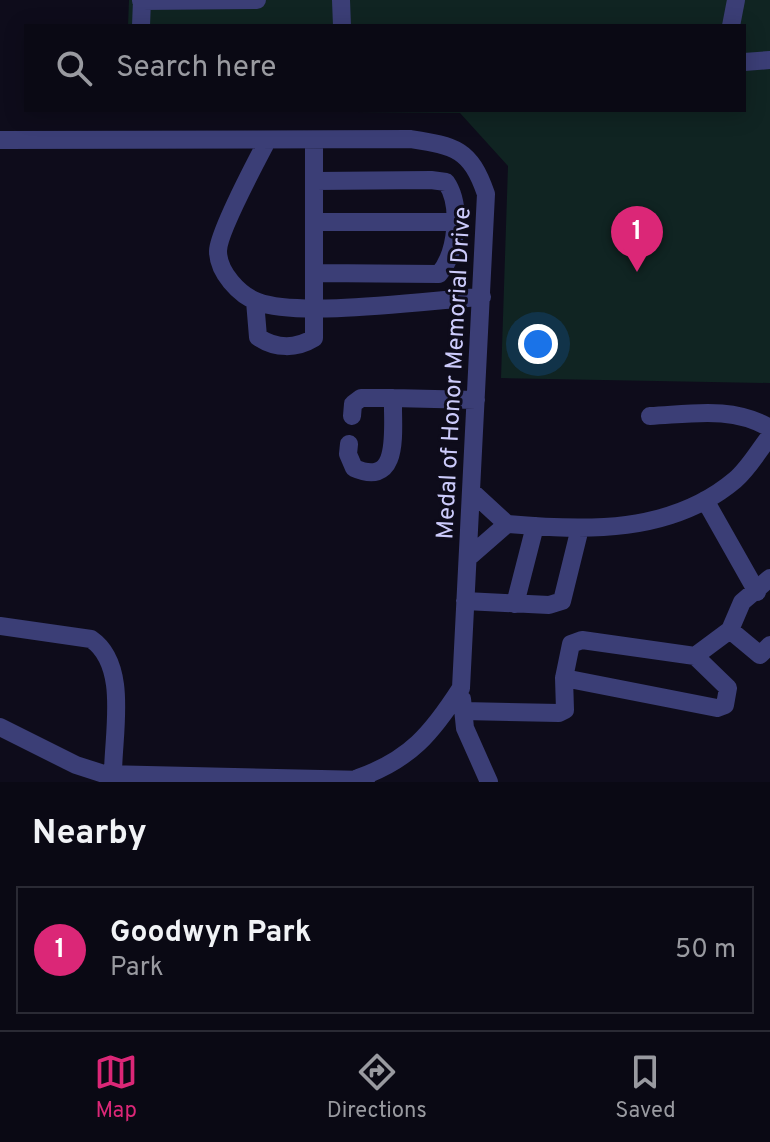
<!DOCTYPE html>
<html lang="en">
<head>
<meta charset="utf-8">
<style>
  :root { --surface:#0a0914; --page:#181722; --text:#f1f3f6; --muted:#999aa0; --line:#2a2a34; --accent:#db2777 }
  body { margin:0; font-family:Overpass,sans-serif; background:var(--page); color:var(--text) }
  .you { position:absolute; left:538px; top:344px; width:28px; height:28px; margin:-20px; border:6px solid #fff; border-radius:50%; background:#1a73e8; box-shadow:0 0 0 12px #1a73e833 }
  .badge { display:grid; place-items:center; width:52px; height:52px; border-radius:50%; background:var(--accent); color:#fff; font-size:26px; font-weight:700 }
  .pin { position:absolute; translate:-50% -66px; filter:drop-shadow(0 2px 4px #0008) }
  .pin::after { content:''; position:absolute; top:42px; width:28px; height:24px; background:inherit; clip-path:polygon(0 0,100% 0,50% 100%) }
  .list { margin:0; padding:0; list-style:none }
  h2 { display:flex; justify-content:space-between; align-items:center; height:104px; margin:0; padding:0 32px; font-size:34px }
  h2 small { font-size:26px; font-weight:400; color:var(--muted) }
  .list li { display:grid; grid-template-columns:52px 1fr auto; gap:24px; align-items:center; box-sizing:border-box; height:128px; margin:0 16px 16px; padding:0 16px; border:2px solid var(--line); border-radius:0px }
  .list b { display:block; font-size:30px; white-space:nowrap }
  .list p { margin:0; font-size:26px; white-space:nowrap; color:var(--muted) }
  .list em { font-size:26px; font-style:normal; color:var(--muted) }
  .icon { flex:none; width:44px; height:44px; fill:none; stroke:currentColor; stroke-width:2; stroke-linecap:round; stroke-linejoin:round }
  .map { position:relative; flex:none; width:770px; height:782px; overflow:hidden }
  .search { position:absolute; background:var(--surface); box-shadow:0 4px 20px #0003; left:24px; right:24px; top:24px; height:88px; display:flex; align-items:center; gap:20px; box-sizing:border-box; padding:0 28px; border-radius:0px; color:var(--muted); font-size:30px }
  .sheet { height:248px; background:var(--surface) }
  nav { display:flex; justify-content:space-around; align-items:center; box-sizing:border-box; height:112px; border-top:2px solid var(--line); background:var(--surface); font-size:22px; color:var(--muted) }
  nav a { display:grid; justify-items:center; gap:4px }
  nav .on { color:var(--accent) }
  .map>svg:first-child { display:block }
</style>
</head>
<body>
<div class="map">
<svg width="770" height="782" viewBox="0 0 770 782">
  <rect width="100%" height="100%" fill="#0e0c1b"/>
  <path fill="#102422" d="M 129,0 L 770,0 L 770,383 L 501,378 L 508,166 L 460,113 L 158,110 L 744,110 L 744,26 L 128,26 Z"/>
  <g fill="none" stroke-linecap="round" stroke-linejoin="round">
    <path stroke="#3b3e76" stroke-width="18" d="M 341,0 L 342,26
      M 141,1 L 257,0
      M 141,26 L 142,0
      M 731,26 L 736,0
      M 744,62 L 770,60
      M 0,140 L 410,139 C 455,146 470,148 486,194 L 461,688 C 432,733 410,760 358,778
      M 267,141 C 257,160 218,233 218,251 C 218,272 239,295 258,302 C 300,318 431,300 482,297
      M 315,181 L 431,180 L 446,182 C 462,205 457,253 439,274 L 316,273
      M 315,222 L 454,222
      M 255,301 L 258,337 C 276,349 296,349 314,338 L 314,140
      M 393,398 L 476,400
      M 650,416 C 692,414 732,406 770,428
      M 349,444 L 348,454 L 354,468 C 402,489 392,428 393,398 L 361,398 L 353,404 L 352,416
      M 705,500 L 757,592
      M 507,524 C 586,531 671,534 735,480 C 749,468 759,450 770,436
      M 468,558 L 507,524 L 471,491
      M 770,578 L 742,602 L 730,630 L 760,655 L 770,645
      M 465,601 L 549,605 L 562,601 L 580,528
      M 515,604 L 535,526
      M 0,626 L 91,639 C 129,665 113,733 113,774
      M 695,656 L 728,688 L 725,705 L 717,708 L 564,678 L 571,644 L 582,640 L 695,656 L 730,630
      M 462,699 L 465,728 L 489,782
      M 463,711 L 559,713 L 565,710 L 564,678
      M 0,727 L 76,765 L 104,774 L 366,780"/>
  </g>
  <g text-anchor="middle" stroke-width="6" stroke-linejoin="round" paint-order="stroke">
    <g font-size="24" fill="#cccbfb" stroke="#0e0c1b">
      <text transform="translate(453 373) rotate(-87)" y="8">Medal of Honor Memorial Drive</text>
    </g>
  </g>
</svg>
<div class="you"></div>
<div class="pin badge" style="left:637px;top:272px">1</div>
<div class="search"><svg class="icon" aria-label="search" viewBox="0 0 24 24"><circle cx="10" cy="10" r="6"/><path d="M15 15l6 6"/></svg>Search here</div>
</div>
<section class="sheet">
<h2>Nearby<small></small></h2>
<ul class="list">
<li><span class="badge">1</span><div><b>Goodwyn Park</b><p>Park</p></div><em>50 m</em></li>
</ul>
</section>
<nav>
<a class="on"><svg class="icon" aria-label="map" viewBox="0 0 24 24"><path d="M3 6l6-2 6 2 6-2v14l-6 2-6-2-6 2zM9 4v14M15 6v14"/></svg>Map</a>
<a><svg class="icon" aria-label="directions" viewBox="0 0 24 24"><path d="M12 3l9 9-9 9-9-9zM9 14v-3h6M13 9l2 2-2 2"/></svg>Directions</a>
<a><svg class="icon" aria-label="saved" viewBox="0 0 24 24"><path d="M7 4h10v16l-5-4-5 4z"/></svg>Saved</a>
</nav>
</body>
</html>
